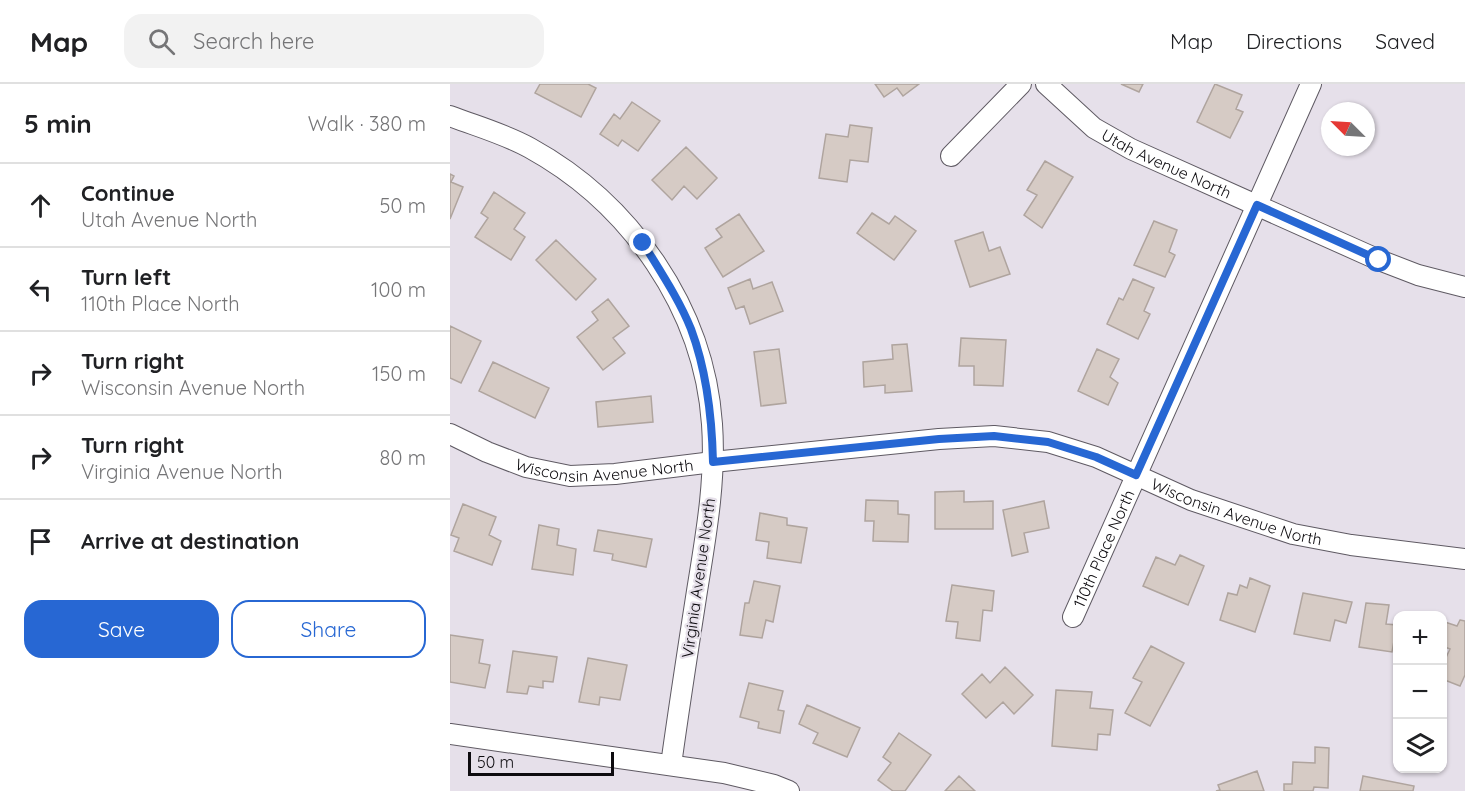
<!DOCTYPE html>
<html lang="en">
<head>
<meta charset="utf-8">
<style>
  :root { --surface:#fff; --page:#f2f2f2; --text:#202124; --muted:#757577; --line:#e0e0e0; --accent:#2767d3 }
  body { margin:0; font-family:Quicksand,sans-serif; background:var(--page); color:var(--text) }
  .controls { position:absolute; right:18px; bottom:18px; display:grid; overflow:hidden; border-radius:12px; box-shadow:0 2px 4px #0004 }
  .controls button { width:54px; height:54px; display:grid; place-items:center; padding:0; border:0; border-bottom:2px solid var(--line); background:var(--surface); color:var(--text); font:30px sans-serif }
  .compass { position:absolute; left:871px; top:18px; width:54px; height:54px; border-radius:50%; background:var(--surface); box-shadow:0 2px 4px #0004; rotate:294deg }
  .scale { position:absolute; left:18px; bottom:15px; width:146px; box-sizing:border-box; padding-left:6px; border:3px solid #0d0b0f; border-top:0; font-size:16px; line-height:21px; white-space:nowrap; color:#0d0b0f; -webkit-text-stroke:4px #e6e0ea; paint-order:stroke }
  .stop { position:absolute; width:18px; height:18px; margin:-14px; border:4px solid #2767d3; border-radius:50%; background:#fff }
  .stop.end { background:#2767d3; border-color:#fff; box-shadow:0 2px 6px #0008 }
  .list { margin:0; padding:0; list-style:none }
  h2 { display:flex; justify-content:space-between; align-items:center; height:78px; margin:0; padding:0 24px; font-size:26px }
  h2 small { font-size:20px; font-weight:400; color:var(--muted) }
  .list li { display:grid; grid-template-columns:39px 1fr auto; gap:18px; align-items:center; box-sizing:border-box; height:84px; padding:0 24px; border-top:2px solid var(--line) }
  .list b { display:block; font-size:22px; white-space:nowrap }
  .list p { margin:0; font-size:20px; white-space:nowrap; color:var(--muted) }
  .list em { font-size:20px; font-style:normal; color:var(--muted) }
  .actions { display:flex; gap:12px; padding:18px 24px }
  .actions a { flex:1; padding:14px 0; border:2px solid var(--accent); border-radius:18px; text-align:center; font-size:21px; color:var(--accent) }
  .actions .main { background:var(--accent); color:#fff }
  .icon { flex:none; width:33px; height:33px; fill:none; stroke:currentColor; stroke-width:2; stroke-linecap:round; stroke-linejoin:round }
  .map { position:relative; flex:none; width:1015px; height:707px; overflow:hidden }
  header { display:flex; align-items:center; gap:36px; box-sizing:border-box; height:84px; padding:0 30px; background:var(--surface); border-bottom:2px solid var(--line) }
  header strong { font-size:28px }
  nav { display:flex; gap:33px; margin-inline-start:auto; font-size:21px }
  .search { width:420px; height:54px; background:var(--page); display:flex; align-items:center; gap:15px; box-sizing:border-box; padding:0 21px; border-radius:18px; color:var(--muted); font-size:22px }
  main { display:flex }
  aside { flex:1; background:var(--surface) }
  .map>svg:first-child { display:block }
</style>
</head>
<body>
<header>
<strong>Map</strong>
<div class="search"><svg class="icon" aria-label="search" viewBox="0 0 24 24"><circle cx="10" cy="10" r="6"/><path d="M15 15l6 6"/></svg>Search here</div>
<nav><a>Map</a><a>Directions</a><a>Saved</a></nav>
</header>
<main>
<aside>
<h2>5 min<small>Walk · 380 m</small></h2>
<ul class="list">
<li><svg class="icon" aria-label="ahead" viewBox="0 0 24 24"><path d="M12 20V5M6 11l6-6 6 6"/></svg><div><b>Continue</b><p>Utah Avenue North</p></div><em>50 m</em></li>
<li><svg class="icon" aria-label="left" viewBox="0 0 24 24"><path d="M17 20v-9H6M10 6l-5 5 5 5"/></svg><div><b>Turn left</b><p>110th Place North</p></div><em>100 m</em></li>
<li><svg class="icon" aria-label="right" viewBox="0 0 24 24"><path d="M7 20v-9h11M14 6l5 5-5 5"/></svg><div><b>Turn right</b><p>Wisconsin Avenue North</p></div><em>150 m</em></li>
<li><svg class="icon" aria-label="right" viewBox="0 0 24 24"><path d="M7 20v-9h11M14 6l5 5-5 5"/></svg><div><b>Turn right</b><p>Virginia Avenue North</p></div><em>80 m</em></li>
<li><svg class="icon" aria-label="arrive" viewBox="0 0 24 24"><path d="M6 21V4h12l-3 4 3 4H6"/></svg><div><b>Arrive at destination</b></div></li>
</ul>
<div class="actions"><a class="main">Save</a><a>Share</a></div>
</aside>
<div class="map">
<svg width="1015" height="707" viewBox="0 0 1015 707">
  <rect width="100%" height="100%" fill="#e6e0ea"/>
  <path fill="#d6cbc5" stroke="#afa49e" stroke-width="1.5" d="M 90,0 L 138,0 L 146,4 L 131,33 L 85,9 Z
    M 425,0 L 469,0 L 453,12 L 447,4 L 434,13 Z
    M 671,0 L 693,0 L 689,8 Z
    M 765,0 L 792,11 L 786,25 L 793,28 L 780,54 L 747,38 Z
    M 182,18 L 210,37 L 188,67 L 172,56 L 168,62 L 150,50 L 164,30 L 170,35 Z
    M 400,41 L 422,44 L 418,78 L 400,76 L 397,98 L 369,94 L 376,50 L 398,53 Z
    M 236,63 L 267,94 L 247,115 L 234,102 L 222,116 L 202,96 Z
    M 595,77 L 623,93 L 592,144 L 574,131 L 587,111 L 577,106 Z
    M 0,90 L 4,92 L 1,98 L 13,103 L 0,135 Z
    M 44,108 L 75,129 L 64,145 L 75,153 L 61,176 L 25,153 L 38,134 L 31,129 Z
    M 422,129 L 439,140 L 445,132 L 466,147 L 444,176 L 407,149 Z
    M 289,130 L 314,167 L 273,193 L 255,164 L 272,153 L 266,145 Z
    M 704,137 L 727,146 L 719,168 L 725,171 L 715,193 L 684,181 Z
    M 533,148 L 539,167 L 550,163 L 560,190 L 520,203 L 505,157 Z
    M 106,156 L 146,195 L 126,216 L 86,176 Z
    M 300,195 L 303,205 L 322,198 L 333,227 L 300,240 L 294,222 L 286,225 L 278,204 Z
    M 683,195 L 704,204 L 694,227 L 700,230 L 688,255 L 657,240 L 669,214 L 673,216 Z
    M 158,215 L 179,242 L 163,254 L 175,269 L 153,286 L 127,253 L 148,236 L 142,228 Z
    M 0,242 L 31,257 L 11,299 L 0,294 Z
    M 511,254 L 556,256 L 553,302 L 524,301 L 524,282 L 509,282 Z
    M 457,260 L 462,307 L 435,309 L 435,301 L 414,303 L 413,278 L 443,275 L 442,261 Z
    M 329,265 L 336,319 L 311,322 L 304,268 Z
    M 647,265 L 669,275 L 660,293 L 668,299 L 658,321 L 628,307 Z
    M 43,278 L 99,304 L 85,334 L 29,307 Z
    M 201,312 L 203,338 L 148,343 L 146,318 Z
    M 514,407 L 514,418 L 543,417 L 543,445 L 485,445 L 485,408 Z
    M 416,416 L 448,417 L 448,430 L 459,431 L 458,458 L 423,457 L 424,437 L 415,437 Z
    M 594,417 L 599,444 L 574,449 L 578,468 L 562,472 L 553,426 Z
    M 13,420 L 46,433 L 39,451 L 51,457 L 42,481 L 4,467 L 9,454 L 1,451 Z
    M 310,429 L 337,434 L 337,441 L 357,444 L 351,479 L 317,474 L 319,458 L 306,456 Z
    M 89,441 L 109,445 L 107,461 L 126,465 L 123,491 L 82,485 Z
    M 148,446 L 202,455 L 196,483 L 162,476 L 163,470 L 144,467 Z
    M 730,471 L 754,482 L 738,521 L 693,502 L 706,473 L 725,481 Z
    M 800,494 L 820,502 L 805,548 L 770,536 L 778,509 L 787,511 L 790,501 L 797,504 Z
    M 304,497 L 330,502 L 323,538 L 316,536 L 312,554 L 290,551 L 295,519 L 299,519 Z
    M 502,501 L 544,507 L 542,527 L 533,526 L 530,557 L 506,554 L 508,538 L 496,537 Z
    M 853,509 L 902,518 L 896,539 L 885,536 L 880,557 L 844,550 Z
    M 916,519 L 939,521 L 936,540 L 947,541 L 942,568 L 909,563 Z
    M 1010,536 L 1015,537 L 1015,591 L 1010,602 L 992,595 L 992,582 L 1000,565 L 992,562 L 992,537 L 1007,542 Z
    M 0,551 L 33,556 L 29,579 L 40,581 L 35,604 L 0,598 Z
    M 701,562 L 734,579 L 700,642 L 675,629 L 692,598 L 683,594 Z
    M 63,567 L 107,573 L 103,598 L 93,597 L 93,604 L 79,602 L 77,610 L 57,608 Z
    M 138,574 L 177,581 L 170,616 L 150,613 L 149,621 L 129,618 Z
    M 555,583 L 583,611 L 564,630 L 553,618 L 536,634 L 512,610 L 532,590 L 540,599 Z
    M 299,599 L 333,607 L 328,626 L 334,627 L 330,649 L 308,644 L 309,638 L 290,633 Z
    M 606,606 L 642,608 L 640,624 L 663,626 L 660,651 L 648,650 L 647,666 L 602,662 Z
    M 357,621 L 410,644 L 397,673 L 363,659 L 368,649 L 349,640 Z
    M 449,649 L 481,671 L 455,707 L 443,707 L 428,696 L 441,679 L 433,673 Z
    M 865,663 L 879,664 L 878,704 L 864,703 L 863,707 L 834,707 L 834,700 L 842,700 L 843,678 L 865,679 Z
    M 807,687 L 814,707 L 766,707 L 770,706 L 768,701 Z
    M 509,692 L 525,707 L 495,707 Z
    M 913,692 L 964,702 L 963,707 L 910,707 Z"/>
  <g fill="none" stroke-linecap="round" stroke-linejoin="round">
    <defs>
      <g id="minor">
        <path id="s1" d="M 596,0 L 644,44 L 681,65 L 929,176 L 968,191 L 1015,203"/>
        <path d="M 0,32 C 26,42 55,50 80,64 C 180,119 254,224 262,340 C 266,396 256,451 247,507 C 238,565 229,623 221,681"/>
        <path d="M 501,72 L 571,0"/>
        <path id="s2" d="M 0,350 L 37,368 L 76,383 L 120,392 L 165,390 L 263,378 L 489,355 L 544,352 L 598,358 L 646,373 L 741,416 L 843,450 L 901,461 L 1015,475"/>
        <path id="s3" d="M 623,533 L 861,0"/>
        <path d="M 0,650 L 274,689 L 324,701 L 339,707"/>
      </g>
    </defs>
    <use href="#minor" stroke="#5f5a63" stroke-width="22"/>
    <use href="#minor" stroke="#fff" stroke-width="20"/>
  </g>
  <g fill="none" stroke-linecap="round" stroke-linejoin="round">
    <path stroke="#2767d3" stroke-width="8" d="M 193,159 C 210,187 229,215 241,245 C 257,288 262,333 263,378 L 489,355 L 544,352 L 598,358 L 646,373 L 686,391 L 807,121 L 929,176"/>
  </g>
  <g text-anchor="middle" stroke-width="4.5" stroke-linejoin="round" paint-order="stroke">
    <g font-size="16" fill="#0d0b0f" stroke="#e6e0ea">
      <text dy="6" stroke="none"><textPath href="#s1" startOffset="146">Utah Avenue North</textPath></text>
      <text dy="6" stroke="none"><textPath href="#s2" startOffset="162">Wisconsin Avenue North</textPath></text>
      <text dy="6" stroke="none"><textPath href="#s2" startOffset="810">Wisconsin Avenue North</textPath></text>
      <text dy="6" stroke="none"><textPath href="#s3" startOffset="75">110th Place North</textPath></text>
      <text transform="translate(248 494) rotate(-82)" y="6">Virginia Avenue North</text>
    </g>
  </g>
</svg>
<div class="controls">
<button>+</button>
<button>−</button>
<button><svg class="icon" aria-label="layers" viewBox="0 0 24 24"><path d="M12 4l9 5-9 5-9-5zM3 14l9 5 9-5"/></svg></button>
</div>
<svg class="compass" viewBox="-18 -18 36 36"><path d="M0-13l5 13h-10z" fill="#e53935"/><path d="M0 13l5-13h-10z" fill="#757577"/></svg>
<div class="scale">50 m</div>
<div class="stop" style="left:929px;top:176px"></div>
<div class="stop end" style="left:193px;top:159px"></div>
</div>
</main>
</body>
</html>
